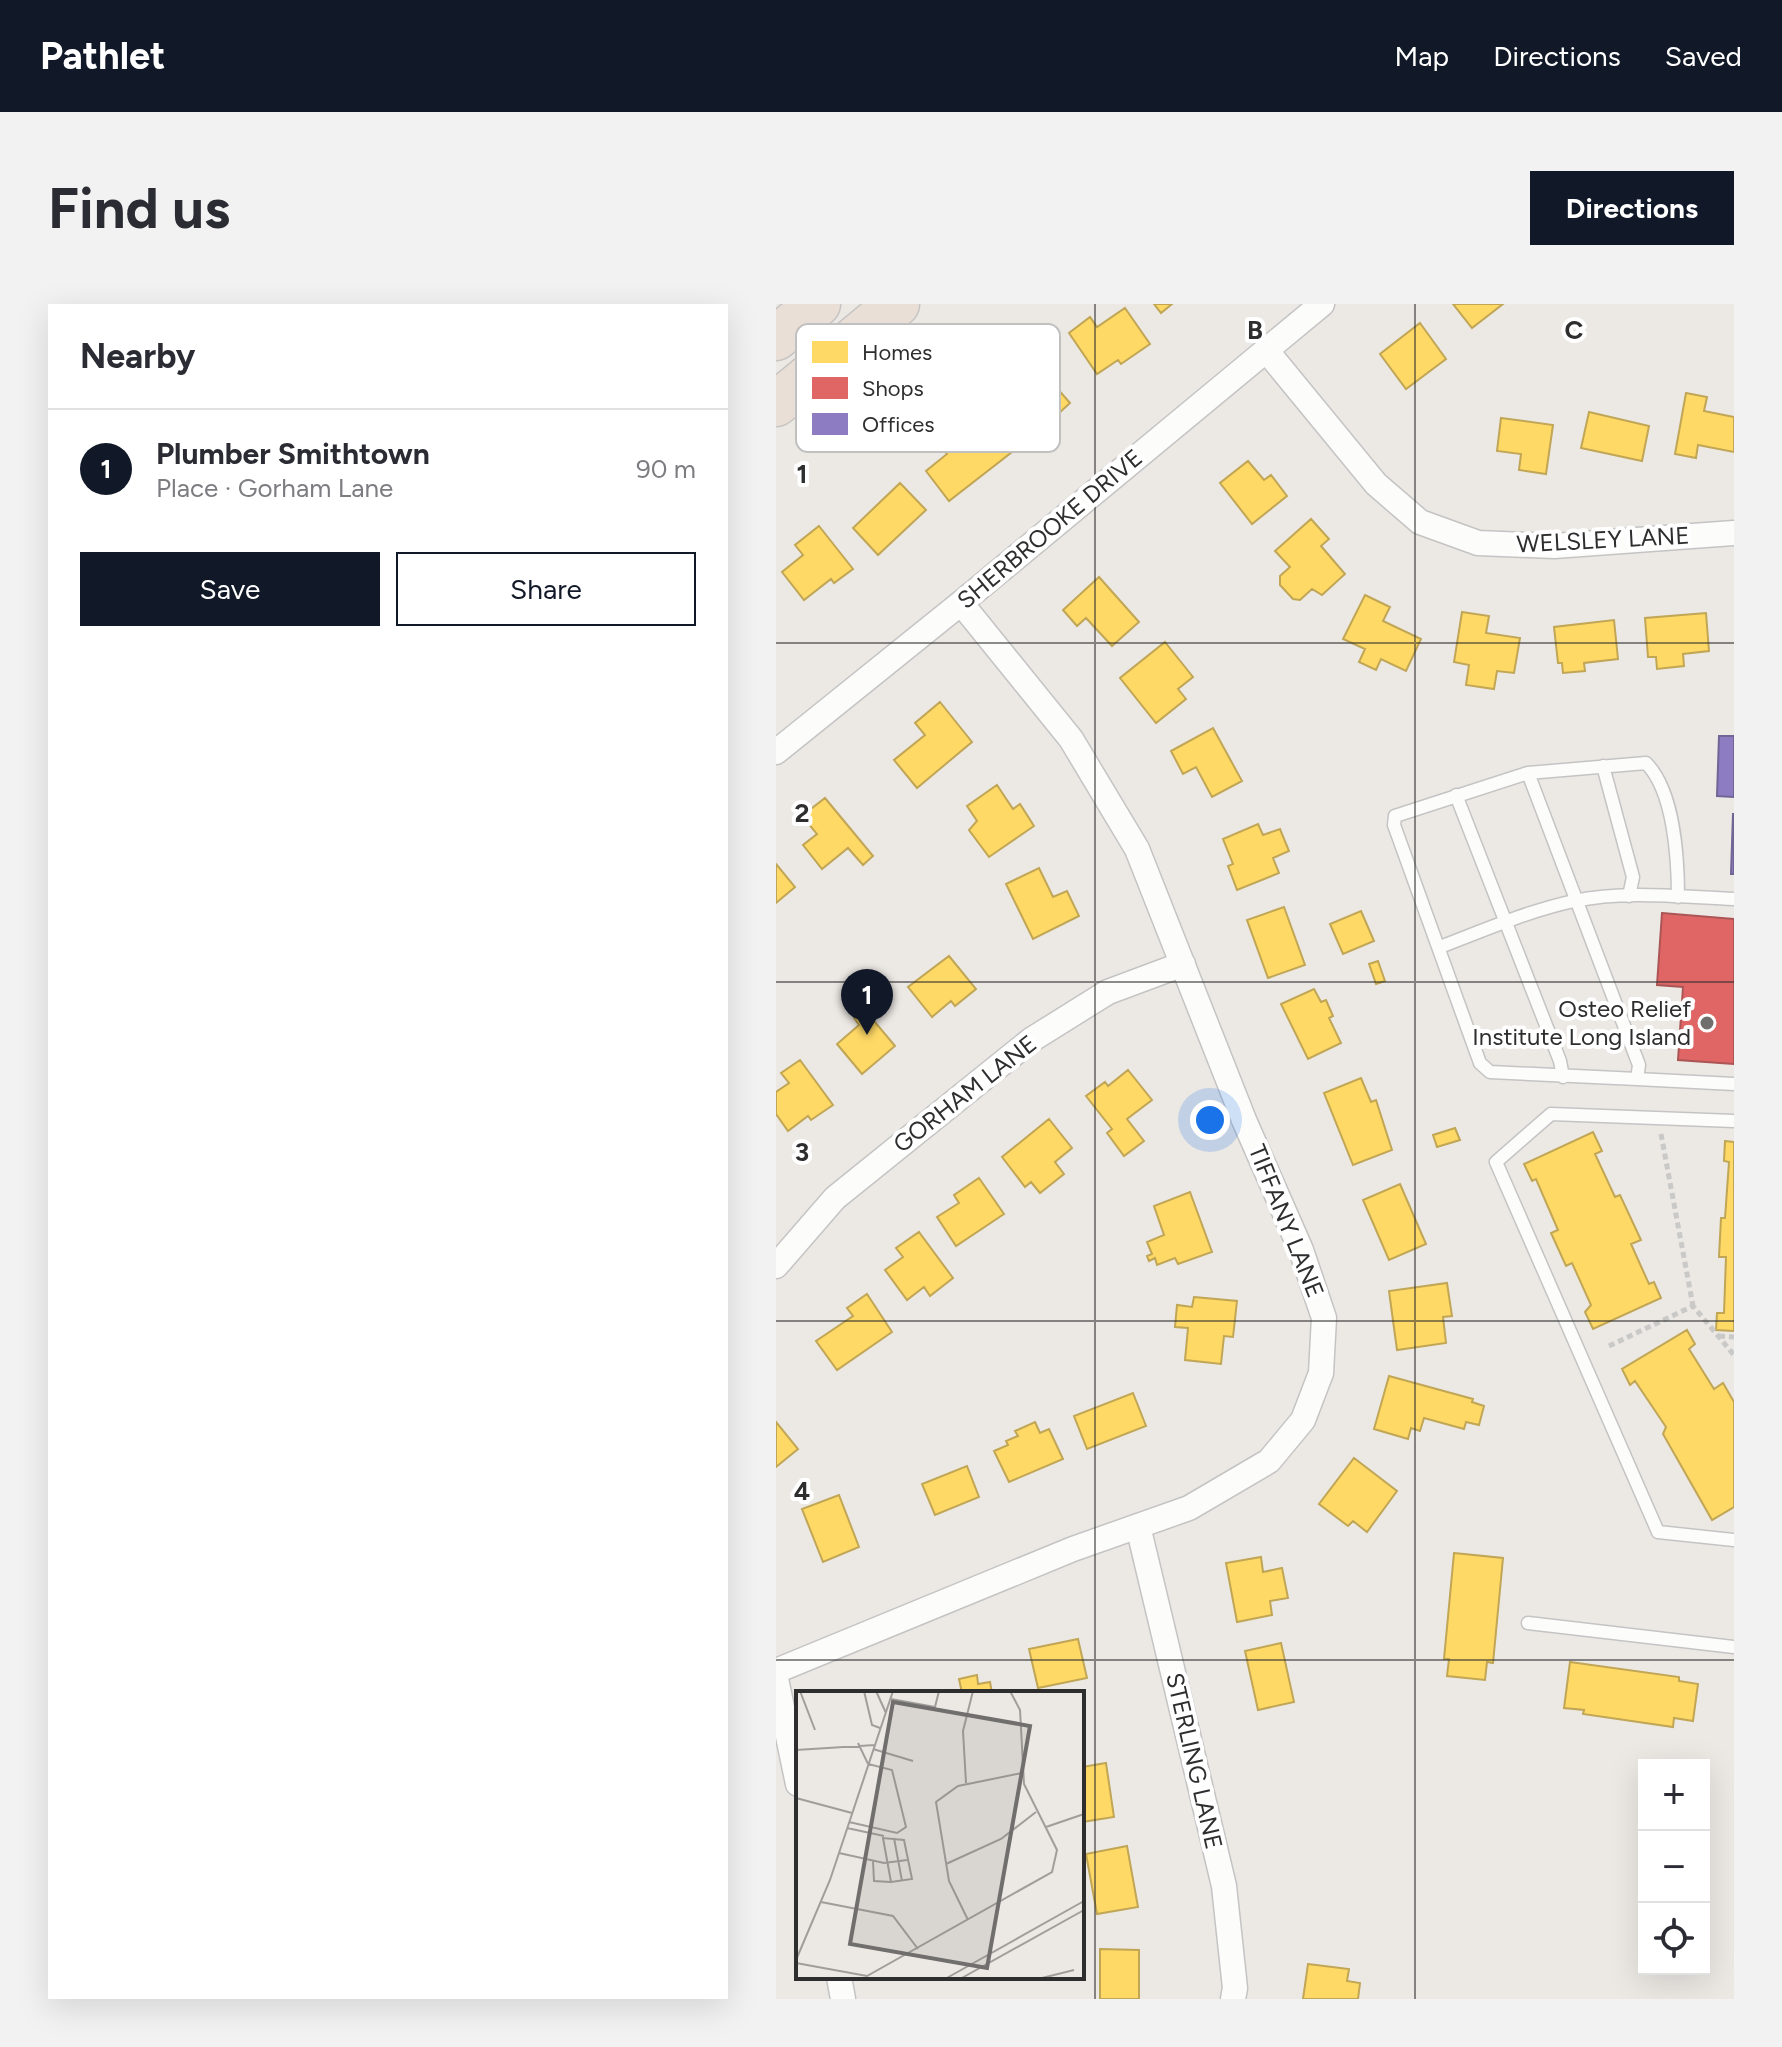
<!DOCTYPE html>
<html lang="en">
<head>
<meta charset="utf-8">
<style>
  :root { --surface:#fff; --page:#f2f2f3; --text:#2b2b33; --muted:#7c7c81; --line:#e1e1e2; --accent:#111827 }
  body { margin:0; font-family:Figtree,sans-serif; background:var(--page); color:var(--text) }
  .controls { position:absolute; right:24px; bottom:24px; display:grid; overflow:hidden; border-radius:0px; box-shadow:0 8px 32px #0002 }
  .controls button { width:72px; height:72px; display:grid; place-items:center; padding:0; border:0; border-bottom:2px solid var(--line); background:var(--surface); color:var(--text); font:40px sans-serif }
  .you { position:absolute; left:434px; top:816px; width:28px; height:28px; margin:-20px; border:6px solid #fff; border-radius:50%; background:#1a73e8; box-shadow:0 0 0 12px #1a73e833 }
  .badge { display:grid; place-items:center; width:52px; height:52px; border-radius:50%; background:var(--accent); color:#fff; font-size:26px; font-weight:700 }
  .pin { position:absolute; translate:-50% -66px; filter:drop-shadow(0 2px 4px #0008) }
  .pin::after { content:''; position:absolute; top:42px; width:28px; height:24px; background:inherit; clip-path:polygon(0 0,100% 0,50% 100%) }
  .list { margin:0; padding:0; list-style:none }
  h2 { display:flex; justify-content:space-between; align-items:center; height:104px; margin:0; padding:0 32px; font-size:34px }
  h2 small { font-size:26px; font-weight:400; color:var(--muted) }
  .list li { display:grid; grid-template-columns:52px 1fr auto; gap:24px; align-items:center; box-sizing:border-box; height:120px; padding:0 32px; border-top:2px solid var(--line) }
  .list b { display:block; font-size:30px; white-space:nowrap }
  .list p { margin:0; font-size:26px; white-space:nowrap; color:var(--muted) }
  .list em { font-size:26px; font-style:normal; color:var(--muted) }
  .actions { display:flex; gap:16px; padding:24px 32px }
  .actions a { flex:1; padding:18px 0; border:2px solid var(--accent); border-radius:0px; text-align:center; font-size:28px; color:var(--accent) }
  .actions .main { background:var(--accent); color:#fff }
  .icon { flex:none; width:44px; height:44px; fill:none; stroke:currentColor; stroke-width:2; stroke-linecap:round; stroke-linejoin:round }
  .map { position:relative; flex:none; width:958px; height:1695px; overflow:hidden; border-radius:0px }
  header { display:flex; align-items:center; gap:48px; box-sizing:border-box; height:112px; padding:0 40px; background:var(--accent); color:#fff }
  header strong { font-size:38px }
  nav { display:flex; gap:44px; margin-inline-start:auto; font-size:28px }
  .intro { display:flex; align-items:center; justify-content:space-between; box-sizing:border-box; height:192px; padding:0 48px }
  h1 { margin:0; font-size:56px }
  .button { padding:20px 36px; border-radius:0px; background:var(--accent); color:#fff; font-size:28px; font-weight:700 }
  main { display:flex; gap:48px; padding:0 48px }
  aside { flex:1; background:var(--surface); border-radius:0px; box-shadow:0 8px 32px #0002 }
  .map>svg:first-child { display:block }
</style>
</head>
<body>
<header>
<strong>Pathlet</strong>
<nav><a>Map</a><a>Directions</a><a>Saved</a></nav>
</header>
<div class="intro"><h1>Find us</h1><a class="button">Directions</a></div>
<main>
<aside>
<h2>Nearby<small></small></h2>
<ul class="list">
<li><span class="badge">1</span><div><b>Plumber Smithtown</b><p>Place · Gorham Lane</p></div><em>90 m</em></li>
</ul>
<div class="actions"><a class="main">Save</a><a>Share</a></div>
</aside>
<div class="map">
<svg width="958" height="1695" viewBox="0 0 958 1695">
  <rect width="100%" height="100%" fill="#ece8e4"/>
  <path fill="#ffd966" stroke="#c0a655" stroke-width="2" d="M 378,0 L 396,0 L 385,9 Z
    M 677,0 L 727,0 L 696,24 Z
    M 349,4 L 374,40 L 345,60 L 342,56 L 321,70 L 293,29 L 314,13 L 321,23 Z
    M 644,19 L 670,55 L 630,85 L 604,50 Z
    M 267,68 L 294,99 L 281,111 L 277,106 L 251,128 L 228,101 Z
    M 910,89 L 931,93 L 928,107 L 958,113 L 958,148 L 922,141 L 920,154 L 899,150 Z
    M 813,108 L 873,122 L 866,157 L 805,144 Z
    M 725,114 L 777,121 L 770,170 L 743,166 L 745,150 L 721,147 Z
    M 210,115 L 236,148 L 173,197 L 150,167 L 171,150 L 164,142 L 191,121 L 195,126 Z
    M 472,157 L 488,176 L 495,171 L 511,192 L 476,220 L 444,179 Z
    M 124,179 L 150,206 L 102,251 L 77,224 Z
    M 535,215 L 553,235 L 545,242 L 569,270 L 546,291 L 536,285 L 524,296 L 517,295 L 504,281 L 504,272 L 514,263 L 499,247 Z
    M 43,222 L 77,265 L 58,279 L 55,275 L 28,296 L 6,268 L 27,251 L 19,241 Z
    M 323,273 L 363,318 L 336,342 L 310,314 L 301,322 L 287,306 Z
    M 589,291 L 614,303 L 607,317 L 645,335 L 630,367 L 605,355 L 600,366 L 583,358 L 589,345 L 567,335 Z
    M 686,308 L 713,312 L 710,329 L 744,334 L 738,369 L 721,367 L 718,385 L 690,381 L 693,361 L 678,358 Z
    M 930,309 L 933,347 L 907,350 L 908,362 L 881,365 L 880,353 L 872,353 L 869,314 Z
    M 838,316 L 842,355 L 808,359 L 809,367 L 787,369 L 786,359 L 782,359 L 778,323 Z
    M 389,338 L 417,373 L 402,385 L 410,395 L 380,419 L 344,374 Z
    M 164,398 L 196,438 L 141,484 L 118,456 L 149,431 L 139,419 Z
    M 437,424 L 466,477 L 436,493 L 420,463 L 407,470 L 395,447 Z
    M 221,481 L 237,505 L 244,500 L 258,522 L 213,553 L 193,526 L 201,517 L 191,502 Z
    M 49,494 L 97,552 L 87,561 L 72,544 L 46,565 L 27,541 L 41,530 L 26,512 Z
    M 482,520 L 487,531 L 504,525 L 513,547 L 497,554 L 503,569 L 461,586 L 452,562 L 457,560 L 447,535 Z
    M 0,560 L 19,583 L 0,599 Z
    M 263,564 L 277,593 L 291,587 L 303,612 L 257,635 L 230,580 Z
    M 508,603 L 529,661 L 492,674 L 471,616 Z
    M 585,607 L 598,637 L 567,650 L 554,620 Z
    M 173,652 L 200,685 L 179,702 L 175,697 L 156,713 L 132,683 Z
    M 602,657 L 609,677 L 600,680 L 593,660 Z
    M 538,685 L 545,698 L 550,696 L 557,712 L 553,714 L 565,739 L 532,755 L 505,700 Z
    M 88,705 L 119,742 L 86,770 L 61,740 L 83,721 L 78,714 Z
    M 24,756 L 57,801 L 35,816 L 32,812 L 12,827 L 0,810 L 0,788 L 13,779 L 5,769 Z
    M 352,766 L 376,796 L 351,815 L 368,837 L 348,852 L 331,829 L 336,825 L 310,792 L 329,778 L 332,782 Z
    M 585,774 L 595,798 L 600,796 L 616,846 L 577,861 L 548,789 Z
    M 273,815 L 296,844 L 279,858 L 288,870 L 264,889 L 255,878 L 249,883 L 226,853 Z
    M 679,824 L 684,836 L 661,843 L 657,831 Z
    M 817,828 L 826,847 L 819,850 L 839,893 L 844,891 L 865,936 L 855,940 L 873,980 L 878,978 L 885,994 L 817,1025 L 809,1008 L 815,1001 L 796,959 L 790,962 L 775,929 L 782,926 L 760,875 L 756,877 L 748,860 Z
    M 949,837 L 958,838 L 958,1027 L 940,1026 L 941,1009 L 948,1009 L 950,953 L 943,953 L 945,914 L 949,914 L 953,858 L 948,857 Z
    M 203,874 L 228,910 L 180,942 L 161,913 L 183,899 L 178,891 Z
    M 624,880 L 650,940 L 613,956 L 587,896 Z
    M 414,888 L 436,948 L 402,960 L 399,954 L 381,961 L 379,954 L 373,957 L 371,952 L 376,950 L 371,938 L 388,931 L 378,902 Z
    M 143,928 L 177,974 L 154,992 L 148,983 L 131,996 L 109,966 L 127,953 L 120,944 Z
    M 671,979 L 676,1012 L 667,1013 L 670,1039 L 621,1046 L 613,987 Z
    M 91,990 L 116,1028 L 61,1066 L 40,1037 L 77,1012 L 71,1004 Z
    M 418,993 L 461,997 L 457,1033 L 448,1032 L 445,1060 L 409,1056 L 412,1024 L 399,1023 L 401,1001 L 416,1003 Z
    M 911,1026 L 919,1040 L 913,1045 L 938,1085 L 947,1079 L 958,1098 L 958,1203 L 936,1216 L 887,1130 L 890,1123 L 859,1077 L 854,1081 L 846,1065 Z
    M 613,1072 L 697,1095 L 696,1098 L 708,1102 L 703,1121 L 690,1118 L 688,1125 L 648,1114 L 644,1127 L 635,1124 L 632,1135 L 598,1125 Z
    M 357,1089 L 370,1122 L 311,1145 L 298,1112 Z
    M 0,1118 L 22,1145 L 0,1163 Z
    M 259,1118 L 264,1129 L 273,1125 L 287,1155 L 233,1178 L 218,1147 L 232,1141 L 230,1137 L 242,1132 L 239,1127 Z
    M 578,1154 L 621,1187 L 591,1228 L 577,1217 L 572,1222 L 543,1200 Z
    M 191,1162 L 203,1193 L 159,1211 L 146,1180 Z
    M 63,1191 L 83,1243 L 47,1258 L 26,1205 Z
    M 678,1249 L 727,1254 L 717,1359 L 711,1358 L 709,1376 L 671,1372 L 673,1355 L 668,1355 Z
    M 485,1253 L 487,1268 L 506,1264 L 512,1294 L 494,1297 L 496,1311 L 461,1318 L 450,1259 Z
    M 302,1335 L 311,1374 L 262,1384 L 253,1345 Z
    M 505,1339 L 518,1398 L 482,1406 L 469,1347 Z
    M 794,1358 L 903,1373 L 903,1377 L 922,1380 L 917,1417 L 898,1414 L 897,1423 L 807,1410 L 808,1406 L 788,1404 Z
    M 201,1371 L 202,1380 L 214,1378 L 216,1389 L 186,1389 L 183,1375 Z
    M 330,1459 L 338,1513 L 306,1518 L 306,1463 Z
    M 351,1542 L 362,1603 L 321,1610 L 310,1550 Z
    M 324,1645 L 363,1646 L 363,1695 L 324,1695 Z
    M 532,1660 L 573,1665 L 571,1677 L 584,1679 L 582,1695 L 527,1695 Z"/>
  <path fill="#e06666" stroke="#ab5555" stroke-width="2" d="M 886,609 L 958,615 L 958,760 L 902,756 L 907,683 L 881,681 Z"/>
  <path fill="#8e7cc3" stroke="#716596" stroke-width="2" d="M 943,432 L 958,432 L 958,493 L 941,492 Z
    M 957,510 L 958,510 L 958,570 L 955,570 Z"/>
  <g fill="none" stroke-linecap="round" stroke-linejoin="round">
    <defs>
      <path id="lane" d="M 827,462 L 857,573 L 853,592
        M 752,469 L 863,761 L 861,775 L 714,768 L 704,759 L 618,521 L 619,512 L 752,469 L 870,459 C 898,487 902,554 902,593
        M 680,491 L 784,757 L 787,773
        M 664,643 C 708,626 752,607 798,597 C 850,586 906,593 958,595
        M 861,775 L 958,780
        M 958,817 L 775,810 L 720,858 L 882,1228 L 958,1236
        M 752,1319 L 958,1343"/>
      <path id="street" d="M 490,46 L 600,180 L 644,218 L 702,239 L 778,242 L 958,229
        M 0,448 L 185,299 L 546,0
        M 0,962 L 59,894 L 255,736 L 332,688 L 407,660
        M 362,1222 L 448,1582 L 459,1684 L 457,1695
        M 0,1367 L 297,1245 L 413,1204 L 493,1157 L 527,1116 L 545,1069 L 548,1014 L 525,946 L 468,816 L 361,545 L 295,435 L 185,299
        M 0,1375 L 22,1480
        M 63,1673 L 67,1695"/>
      <path id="highway" d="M 0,34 L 42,0
        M 0,100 L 121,0"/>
    </defs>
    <use href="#lane" stroke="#c5c4c5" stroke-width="15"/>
    <use href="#street" stroke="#c5c4c5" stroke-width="27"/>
    <use href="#highway" stroke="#c6c5c4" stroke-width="47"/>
    <path stroke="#c9c9c8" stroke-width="5" stroke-dasharray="6 4" stroke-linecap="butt" d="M 885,830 L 917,1002
      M 943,1032 L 958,1033
      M 833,1042 L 917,1002 L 958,1051"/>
    <use href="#lane" stroke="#fcfcfb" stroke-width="12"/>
    <use href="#street" stroke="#fcfcfb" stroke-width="24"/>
    <use href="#highway" stroke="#eadfd6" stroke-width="44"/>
  </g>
  <path fill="none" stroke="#2e2e2e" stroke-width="2" stroke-opacity="0.55" d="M 319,0 L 319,1695M 639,0 L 639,1695M 0,339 L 958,339M 0,678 L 958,678M 0,1017 L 958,1017M 0,1356 L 958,1356"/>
  <circle fill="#706f6e" stroke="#fff" stroke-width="3" cx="931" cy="719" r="8"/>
  <g text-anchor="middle" stroke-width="8" stroke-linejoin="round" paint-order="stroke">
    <g font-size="24" fill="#2e2e2e" stroke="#fff">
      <text transform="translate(274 225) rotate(-40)" y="8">SHERBROOKE DRIVE</text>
      <text transform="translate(827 236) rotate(-3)" y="8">WELSLEY LANE</text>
      <text transform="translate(189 790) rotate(-38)" y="8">GORHAM LANE</text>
      <text transform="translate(510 917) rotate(68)" y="8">TIFFANY LANE</text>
      <text transform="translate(418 1457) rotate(77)" y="8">STERLING LANE</text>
    </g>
    <g font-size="24" fill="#2e2e2e" stroke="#fff" text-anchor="end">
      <text x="915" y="713">Osteo Relief<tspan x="915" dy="28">Institute Long Island</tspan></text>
    </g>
  </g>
  <g transform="translate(20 1387)">
    <rect width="288" height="288" fill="#ece8e4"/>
    <path fill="none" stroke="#a09e9b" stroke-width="2" d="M 4,0 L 19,39M 68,0 L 76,34 L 84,37M 80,0 L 90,22M 95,8 L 139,16 L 143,0M 77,58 L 117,70M 0,59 L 79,54M 170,92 L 167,40 L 177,0M 0,107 L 56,122M 53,131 L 101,142 L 110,136 L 96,79 L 72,73 L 62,52M 250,136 L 288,123M 51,137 L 88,145M 98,147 L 106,190M 43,162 L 88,172 L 111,169M 77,170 L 78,190 L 95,191 L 116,188 L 108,149 L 87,147 L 95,191M 150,173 L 205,148 L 240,121M 25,211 L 97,225 L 122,258M 172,229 L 153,190 L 140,111 L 162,95 L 226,82M 0,269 L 34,189 L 97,0M 0,272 L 71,285 L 256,181 L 261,159 L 228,93 L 224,19 L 214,0M 149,288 L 288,210M 164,288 L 288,219M 242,288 L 278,279"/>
    <path fill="#706f6e" fill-opacity="0.15" stroke="#706f6e" stroke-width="4" d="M 97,11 L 234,35 L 191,277 L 54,253 Z"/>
    <rect width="288" height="288" fill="none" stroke="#2e2e2e" stroke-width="4"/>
  </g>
  <rect x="20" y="20" width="264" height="128" rx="12" fill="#fff" stroke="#c0c0c0" stroke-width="2"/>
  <rect x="36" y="37" width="36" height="22" fill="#ffd966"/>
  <rect x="36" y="73" width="36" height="22" fill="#e06666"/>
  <rect x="36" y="109" width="36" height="22" fill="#8e7cc3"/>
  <g font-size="22" fill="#2e2e2e">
    <text x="86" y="56">Homes</text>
    <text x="86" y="92">Shops</text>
    <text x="86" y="128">Offices</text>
  </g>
  <g font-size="26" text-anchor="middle" font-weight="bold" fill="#2e2e2e" stroke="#fff" stroke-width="8" stroke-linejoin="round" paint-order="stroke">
    <text x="479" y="35">B</text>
    <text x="798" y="35">C</text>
    <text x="26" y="179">1</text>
    <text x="26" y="518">2</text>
    <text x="26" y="857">3</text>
    <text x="26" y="1196">4</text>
  </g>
</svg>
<div class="controls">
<button>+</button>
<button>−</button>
<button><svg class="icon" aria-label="locate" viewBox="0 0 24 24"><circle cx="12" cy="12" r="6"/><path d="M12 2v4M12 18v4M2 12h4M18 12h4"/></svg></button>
</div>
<div class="you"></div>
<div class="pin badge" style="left:91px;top:731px">1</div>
</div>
</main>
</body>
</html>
